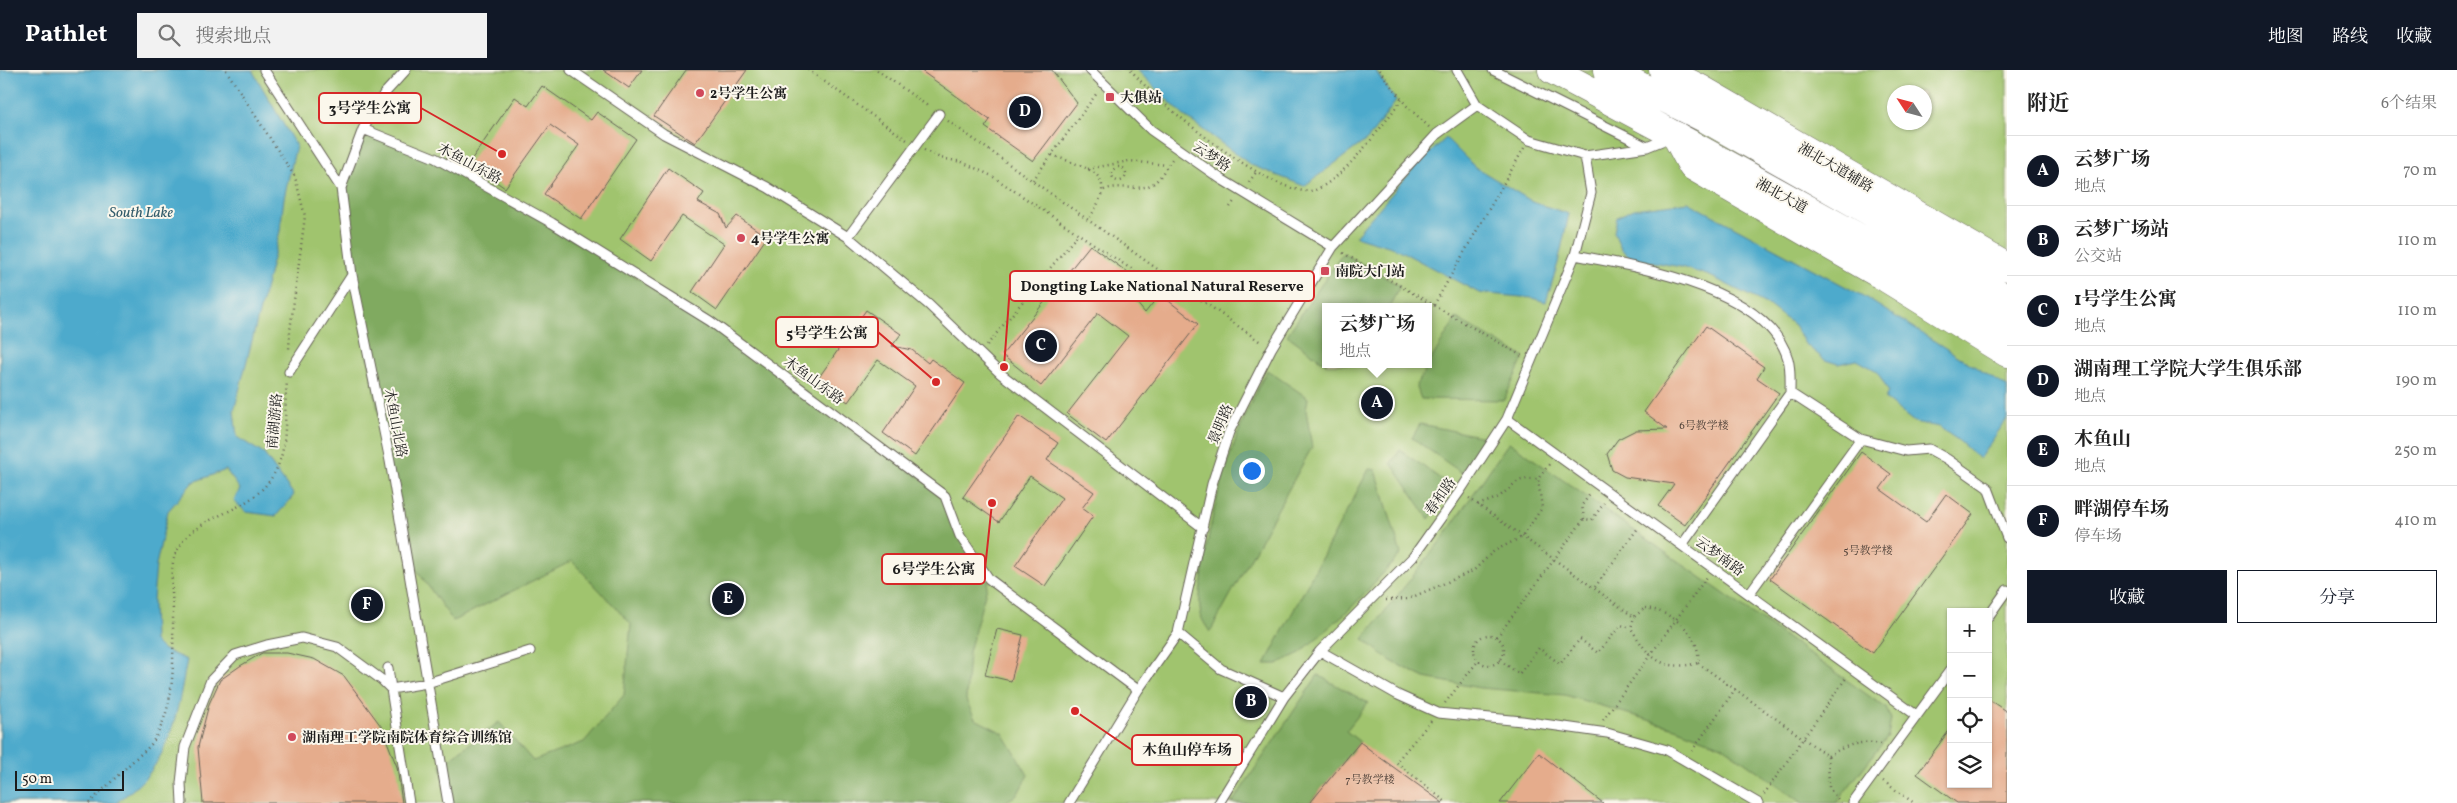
<!DOCTYPE html>
<html lang="zh">
<head>
<meta charset="utf-8">
<style>
  :root { --surface:#fff; --page:#f2f2f2; --text:#222; --muted:#767676; --line:#e0e0e0; --accent:#111827 }
  body { margin:0; font-family:Vollkorn,"Noto Serif SC",serif; background:var(--page); color:var(--text) }
  .controls { position:absolute; right:15px; bottom:15px; display:grid; overflow:hidden; border-radius:0px; box-shadow:0 1px 4px #0004 }
  .controls button { width:45px; height:45px; display:grid; place-items:center; padding:0; border:0; border-bottom:1px solid var(--line); background:var(--surface); color:var(--text); font:25px sans-serif }
  .compass { position:absolute; left:1887px; top:15px; width:45px; height:45px; border-radius:50%; background:var(--surface); box-shadow:0 1px 4px #0004; rotate:306deg }
  .scale { position:absolute; left:15px; bottom:12px; width:109px; box-sizing:border-box; padding-left:5px; border:2px solid #1c1c1c; border-top:0; font-size:14px; line-height:18px; white-space:nowrap; color:#1c1c1c; -webkit-text-stroke:4px #fbf7ec; paint-order:stroke }
  .you { position:absolute; left:1251px; top:400px; width:18px; height:18px; margin:-12px; border:4px solid #fff; border-radius:50%; background:#1a73e8; box-shadow:0 0 0 8px #1a73e833 }
  .badge { display:grid; place-items:center; width:32px; height:32px; border-radius:50%; background:var(--accent); color:#fff; font-size:16px; font-weight:700 }
  .pin { position:absolute; translate:-50% -50%; border:2px solid #fff; box-shadow:0 1px 5px #0006 }
  .popup { position:absolute; left:1322px; top:233px; width:110px; height:65px; box-sizing:border-box; display:grid; place-content:center; border-radius:0px; background:var(--surface); filter:drop-shadow(0 1px 4px #0005); font-size:16px; white-space:nowrap; color:var(--muted) }
  .popup b { font-size:19px; color:var(--text) }
  .popup::after { content:''; position:absolute; left:50%; top:100%; margin-left:-10px; border:10px solid transparent; border-top-color:var(--surface) }
  .list { margin:0; padding:0; list-style:none }
  h2 { display:flex; justify-content:space-between; align-items:center; height:65px; margin:0; padding:0 20px; font-size:21px }
  h2 small { font-size:16px; font-weight:400; color:var(--muted) }
  .list li { display:grid; grid-template-columns:32px 1fr auto; gap:15px; align-items:center; box-sizing:border-box; height:70px; padding:0 20px; border-top:1px solid var(--line) }
  .list b { display:block; font-size:19px; white-space:nowrap }
  .list p { margin:0; font-size:16px; white-space:nowrap; color:var(--muted) }
  .list em { font-size:16px; font-style:normal; color:var(--muted) }
  .actions { display:flex; gap:10px; padding:15px 20px }
  .actions a { flex:1; padding:11px 0; border:1px solid var(--accent); border-radius:0px; text-align:center; font-size:18px; color:var(--accent) }
  .actions .main { background:var(--accent); color:#fff }
  .icon { flex:none; width:28px; height:28px; fill:none; stroke:currentColor; stroke-width:2; stroke-linecap:round; stroke-linejoin:round }
  .map { position:relative; flex:none; width:2007px; height:733px; overflow:hidden }
  header { display:flex; align-items:center; gap:30px; box-sizing:border-box; height:70px; padding:0 25px; background:var(--accent); color:#fff }
  header strong { font-size:24px }
  nav { display:flex; gap:28px; margin-inline-start:auto; font-size:18px }
  .search { width:350px; height:45px; background:var(--page); display:flex; align-items:center; gap:12px; box-sizing:border-box; padding:0 18px; border-radius:0px; color:var(--muted); font-size:19px }
  main { display:flex }
  aside { flex:1; background:var(--surface) }
  .map>svg:first-child { display:block }
</style>
</head>
<body>
<header>
<strong>Pathlet</strong>
<div class="search"><svg class="icon" aria-label="search" viewBox="0 0 24 24"><circle cx="10" cy="10" r="6"/><path d="M15 15l6 6"/></svg>搜索地点</div>
<nav><a>地图</a><a>路线</a><a>收藏</a></nav>
</header>
<main>
<div class="map">
<svg width="2007" height="733" viewBox="0 0 2007 733">
  <rect width="100%" height="100%" fill="#fbf7ec"/>
  <filter id="ink" filterUnits="userSpaceOnUse"><feTurbulence type="fractalNoise" baseFrequency=".02" numOctaves="2"/><feDisplacementMap in="SourceGraphic" scale="10" xChannelSelector="R" yChannelSelector="G"/><feConvolveMatrix kernelMatrix="1 2 1 2 8 2 1 2 1" color-interpolation-filters="sRGB"/></filter>
  <filter id="wash" filterUnits="userSpaceOnUse"><feTurbulence type="fractalNoise" baseFrequency=".0096" numOctaves="4" result="noise"/><feDisplacementMap in="SourceGraphic" scale="20" xChannelSelector="R" yChannelSelector="G"/><feGaussianBlur stdDeviation="1.12" result="paint"/><feColorMatrix in="noise" values="0 0 0 0 0 0 0 0 0 0 0 0 0 0 0 0 0 1.4 0 .05"/><feComposite in="paint" operator="in"/></filter>
  <g filter="url(#wash)">
    <rect width="100%" height="100%" fill="#ede0c0"/>
    <path fill="#a0c46e" stroke="#5e7045" fill-rule="evenodd" d="M 0,0 L 2007,0 L 2007,733 L 0,733 ZM 1894,22 L 1924,22 L 1924,52 L 1894,52 ZM 1326,237 L 1428,237 L 1428,294 L 1326,294 ZM 1951,542 L 1988,542 L 1988,714 L 1951,714 Z"/>
    <path fill="#80aa61" stroke="#4e633e" d="M 363,59 L 435,88 L 710,251 L 945,426 L 960,466 L 989,509 L 969,582 L 966,630 L 975,649 L 1003,663 L 1028,705 L 1017,725 L 1003,733 L 448,733 L 441,695 L 499,652 L 533,691 L 584,672 L 624,625 L 631,554 L 572,491 L 453,551 L 406,485 L 352,205 L 341,118 Z
      M 1343,183 L 1400,216 L 1389,237 L 1326,237 L 1326,294 L 1287,265 Z
      M 1456,248 L 1524,287 L 1504,330 L 1421,329 L 1416,315 Z
      M 1267,300 L 1308,328 L 1306,340 L 1312,377 L 1210,562 C 1207,557 1202,551 1201,545 C 1198,532 1201,516 1203,503 C 1211,433 1234,363 1267,300 Z
      M 1420,354 L 1484,367 L 1462,403 L 1412,368 Z
      M 1509,372 L 1886,638 L 1891,649 L 1888,666 L 1836,733 L 1803,733 L 1722,676 L 1675,658 L 1565,625 L 1480,618 L 1425,608 L 1391,591 L 1363,569 L 1443,468 Z
      M 1400,380 L 1452,417 L 1429,449 L 1391,393 Z
      M 1369,399 L 1376,400 L 1401,484 L 1351,538 L 1300,583 L 1277,594 L 1265,594 Z
      M 1318,605 L 1368,633 L 1346,661 L 1360,672 L 1310,733 L 1232,733 Z"/>
    <path fill="#4eaacc" stroke="#356374" d="M 0,0 L 252,0 L 296,76 L 284,128 L 280,161 L 234,341 L 237,367 L 264,384 L 294,425 L 276,446 L 246,442 L 234,431 L 240,419 L 226,400 L 193,412 L 168,441 L 156,495 L 153,530 L 154,571 L 162,579 L 187,590 C 179,631 174,674 146,707 C 137,717 126,725 116,733 L 0,733 Z
      M 1137,0 L 1375,0 L 1396,31 L 1368,69 L 1304,116 L 1251,95 L 1183,45 Z
      M 1446,68 L 1475,97 L 1533,132 L 1569,144 L 1558,193 L 1546,232 L 1532,228 L 1479,223 L 1395,178 L 1355,166 L 1416,96 Z
      M 1688,132 L 1863,226 L 2007,317 L 2007,349 L 1979,389 L 1959,371 L 1939,357 L 1914,352 L 1885,329 L 1888,321 L 1877,301 L 1857,290 L 1838,294 L 1825,290 L 1805,274 L 1794,255 L 1768,235 L 1710,206 L 1681,197 L 1631,188 L 1621,179 L 1614,162 L 1617,147 L 1634,139 Z"/>
    <g id="blocks">
      <path fill="#e5ac8c" d="M 603,0 L 642,0 L 629,18 Z
        M 686,0 L 747,0 L 695,73 L 654,46 Z
        M 920,0 L 1052,0 L 1077,33 L 1033,91 L 985,57 L 990,50 Z
        M 542,16 L 591,50 L 597,42 L 636,69 L 581,149 L 544,124 L 579,75 L 550,55 L 505,118 L 469,93 L 515,27 L 528,36 Z
        M 668,98 L 704,123 L 698,132 L 720,144 L 726,158 L 737,146 L 767,167 L 717,240 L 692,222 L 724,174 L 682,146 L 651,191 L 620,169 Z
        M 1090,175 L 1127,202 L 1108,227 L 1132,227 L 1145,243 L 1160,224 L 1198,254 L 1106,373 L 1067,344 L 1128,266 L 1098,243 L 1041,316 L 1002,285 Z
        M 866,240 L 901,264 L 892,276 L 912,280 L 928,293 L 931,289 L 965,313 L 915,386 L 883,363 L 915,316 L 878,290 L 848,332 L 817,310 Z
        M 1706,256 L 1764,297 L 1757,308 L 1779,323 L 1685,455 L 1658,436 L 1674,414 L 1625,407 L 1612,400 L 1607,384 L 1618,369 L 1636,360 L 1667,359 L 1644,342 Z
        M 1019,346 L 1058,373 L 1047,390 L 1094,422 L 1082,438 L 1093,446 L 1045,516 L 1015,496 L 1062,428 L 1030,406 L 999,452 L 963,427 Z
        M 1861,382 L 1891,404 L 1880,419 L 1926,452 L 1946,424 L 1973,444 L 1873,583 L 1770,509 Z
        M 997,559 L 1023,565 L 1011,611 L 985,605 Z
        M 262,583 L 287,583 L 314,589 L 344,606 L 381,656 L 397,697 L 402,733 L 203,733 L 198,677 L 209,634 L 220,610 L 240,596 Z
        M 1988,629 L 2007,642 L 2007,733 L 1957,733 L 1917,704 L 1951,658 L 1951,714 L 1988,714 Z
        M 1360,672 L 1378,686 L 1443,733 L 1310,733 Z
        M 1539,683 L 1603,733 L 1500,733 Z"/>
    </g>
  </g>
  <g filter="url(#ink)">
    <use href="#blocks" fill-opacity="0" stroke="#656155" stroke-width="1"/>
    <g fill="none" stroke-linecap="round" stroke-linejoin="round">
      <defs>
        <path id="service" d="M 264,0 L 341,118 L 352,205 L 390,391 L 448,733
          M 406,0 L 384,24 L 363,59 L 435,88 L 552,153 L 710,251 L 945,426 L 960,466 L 989,509 L 1138,620
          M 571,0 L 664,64 L 767,117 L 848,167 L 929,235 L 1001,304 L 1203,458
          M 1090,0 L 1151,60 L 1221,109 L 1333,177
          M 1457,0 L 1477,35 L 1529,70 L 1585,86 L 1647,77 L 1669,68
          M 1493,0 L 1647,77
          M 341,118 L 363,59
          M 848,167 L 939,44
          M 1575,185 C 1638,197 1767,218 1788,289 C 1791,299 1790,313 1790,323 L 1861,369 L 1906,381 L 1929,379 L 1947,389 L 1988,418 L 2007,468
          M 289,302 L 352,205
          M 1507,349 L 1916,645
          M 1682,475 L 1790,323
          M 1749,524 L 1861,369
          M 1988,547 L 2007,520
          M 1178,563 L 1221,599 L 1284,627
          M 1320,581 L 1398,625 L 1438,643 L 1522,651 L 1607,663 L 1667,680 L 1758,733
          M 182,733 L 181,713 L 185,677 L 211,610 L 235,585 L 267,575 L 302,568 L 337,577 L 382,610 L 391,619 L 388,598
          M 409,733 L 391,619 L 427,613 L 530,581
          M 1069,733 L 1138,620 L 1178,563 L 1212,414 L 1229,362 L 1271,279 L 1333,177 L 1437,64 L 1477,35
          M 1219,733 L 1284,627 L 1320,581 L 1413,487 L 1460,421 L 1507,349 L 1575,185 L 1591,123 L 1585,86
          M 1853,733 L 1951,599"/>
        <path id="primary" d="M 1663,0 L 1701,19 L 2007,197
          M 1676,66 L 1692,96 L 1886,208 L 2007,283"/>
        <path id="trunk" d="M 1552,0 L 1676,66 L 1901,191 L 2007,259
          M 1608,0 L 1708,50 L 1876,145 L 2007,229"/>
      </defs>
      <use href="#service" stroke="#656155" stroke-width="11"/>
      <use href="#primary" stroke="#656155" stroke-width="29"/>
      <use href="#trunk" stroke="#656155" stroke-width="29"/>
      <path stroke="#656155" stroke-width="2.5" stroke-dasharray="1 4" stroke-linecap="butt" d="M 226,0 L 295,107 L 305,146 L 290,261 L 289,280
        M 808,0 L 907,70
        M 877,0 L 929,37
        M 1131,0 C 1153,30 1279,133 1315,120 C 1344,109 1383,55 1402,29
        M 1379,0 L 1406,35 L 1429,57
        M 948,51 L 1262,273
        M 924,80 L 940,88 L 962,92 L 992,106 L 1149,211 L 1136,231
        M 1052,85 C 1091,100 1121,103 1088,150
        M1112 104a7 7 0 1 1 14 0a7 7 0 1 1-14 0Z
        M 1088,99 L 1129,91 L 1167,95
        M 1033,110 L 1097,23
        M 1249,112 L 1257,101
        M 1104,120 C 1119,113 1140,123 1154,113 C 1161,108 1167,95 1173,88
        M 1230,137 L 1235,130
        M 1343,183 L 1522,286
        M 1434,235 L 1524,78
        M 987,275 L 1079,163
        M 1469,428 L 1634,547
        M 1478,435 C 1485,432 1494,430 1500,426 C 1518,413 1513,408 1538,409
        M 1584,449 L 1582,435 L 1591,423
        M 1595,517 L 1638,458
        M 1386,530 L 1408,529 L 1473,501 L 1494,481 L 1522,467 L 1542,438 L 1538,409 L 1550,393
        M 1645,538 C 1671,541 1702,564 1698,593 C 1661,602 1648,587 1631,558 L 1634,547 Z
        M1474 580a15 15 0 1 1 30 0a15 15 0 1 1-30 0Z
        M 1497,567 L 1584,449 L 1592,450 L 1604,433
        M 1500,590 L 1519,604 L 1539,578 L 1560,594 L 1580,569 L 1598,583 L 1621,555 L 1631,558
        M 1698,593 L 1828,686 L 1829,718 L 1841,733
        M 1445,633 L 1478,591
        M 1603,650 L 1707,507
        M 1431,651 L 1396,692 L 1447,733
        M 1692,681 L 1736,618
        M 1828,686 C 1846,675 1860,670 1881,674
        M 1883,711 L 1914,733
        M 1764,724 L 1846,608
        M 89,733 C 104,719 118,705 133,691 C 139,685 147,680 152,673 C 177,636 173,587 173,544 C 173,526 168,497 177,481 C 197,439 255,448 278,396 C 289,369 283,341 287,313"/>
      <use href="#service" stroke="#fff" stroke-width="9"/>
      <use href="#primary" stroke="#fff" stroke-width="28"/>
      <use href="#trunk" stroke="#fff" stroke-width="28"/>
    </g>
  </g>
  <g fill="#d1495b" stroke="#fbf7ec" stroke-width="2">
    <circle cx="700" cy="23" r="5"/>
    <rect x="1105" y="22" width="10" height="10" rx="2.5"/>
    <circle cx="741" cy="168" r="5"/>
    <rect x="1320" y="196" width="10" height="10" rx="2.5"/>
    <circle cx="292" cy="667" r="5"/>
  </g>
  <g text-anchor="middle" stroke-width="4" stroke-linejoin="round" paint-order="stroke">
    <g font-size="11" fill="#4e4038">
      <text x="1704" y="359">6号教学楼</text>
      <text x="1868" y="484">5号教学楼</text>
      <text x="1370" y="713">7号教学楼</text>
    </g>
    <g font-size="14" font-weight="bold" fill="#1c1c1c" stroke="#fbf7ec" text-anchor="start">
      <text x="710" y="28">2号学生公寓</text>
      <text x="1120" y="32">大俱站</text>
      <text x="751" y="173">4号学生公寓</text>
      <text x="1335" y="206">南院大门站</text>
      <text x="302" y="672">湖南理工学院南院体育综合训练馆</text>
    </g>
    <g font-size="14" fill="#1c1c1c" stroke="#fbf7ec">
      <text transform="translate(1212 86) rotate(34)" y="5">云梦路</text>
      <text transform="translate(470 93) rotate(28)" y="5">木鱼山东路</text>
      <text transform="translate(1836 97) rotate(30)" y="5">湘北大道辅路</text>
      <text transform="translate(1782 125) rotate(29)" y="5">湘北大道</text>
      <text transform="translate(814 310) rotate(36)" y="5">木鱼山东路</text>
      <text transform="translate(274 351) rotate(-85)" y="5">南湖游路</text>
      <text transform="translate(396 353) rotate(79)" y="5">木鱼山北路</text>
      <text transform="translate(1220 354) rotate(-67)" y="5">景明路</text>
      <text transform="translate(1440 426) rotate(-55)" y="5">春和路</text>
      <text transform="translate(1720 486) rotate(36)" y="5">云梦南路</text>
    </g>
    <g font-size="15" font-style="italic" fill="#325c6b" stroke="#fbf7ec">
      <text x="141" y="147">South Lake</text>
    </g>
  </g>
  <path fill="none" stroke="#d62828" stroke-width="2" d="M502 84L421 38M1004 297L1010 216M936 312L878 262M992 433L985 499M1075 641L1132 680"/>
  <g fill="#d62828" stroke="#fbf7ec" stroke-width="2">
    <circle cx="502" cy="84" r="5"/>
    <circle cx="1004" cy="297" r="5"/>
    <circle cx="936" cy="312" r="5"/>
    <circle cx="992" cy="433" r="5"/>
    <circle cx="1075" cy="641" r="5"/>
  </g>
  <g fill="#fbf7ec" stroke="#d62828" stroke-width="2">
    <rect x="319" y="23" width="102" height="30" rx="5"/>
    <rect x="1010" y="201" width="304" height="30" rx="5"/>
    <rect x="776" y="247" width="102" height="30" rx="5"/>
    <rect x="882" y="484" width="103" height="30" rx="5"/>
    <rect x="1132" y="665" width="110" height="30" rx="5"/>
  </g>
  <g font-size="15" text-anchor="middle" font-weight="bold" fill="#1c1c1c">
    <text x="370" y="43">3号学生公寓</text>
    <text x="1162" y="221">Dongting Lake National Natural Reserve</text>
    <text x="827" y="268">5号学生公寓</text>
    <text x="934" y="504">6号学生公寓</text>
    <text x="1187" y="685">木鱼山停车场</text>
  </g>
</svg>
<div class="controls">
<button>+</button>
<button>−</button>
<button><svg class="icon" aria-label="locate" viewBox="0 0 24 24"><circle cx="12" cy="12" r="6"/><path d="M12 2v4M12 18v4M2 12h4M18 12h4"/></svg></button>
<button><svg class="icon" aria-label="layers" viewBox="0 0 24 24"><path d="M12 4l9 5-9 5-9-5zM3 14l9 5 9-5"/></svg></button>
</div>
<svg class="compass" viewBox="-18 -18 36 36"><path d="M0-13l5 13h-10z" fill="#e53935"/><path d="M0 13l5-13h-10z" fill="#767676"/></svg>
<div class="scale">50 m</div>
<div class="you"></div>
<div class="pin badge" style="left:1377px;top:333px">A</div>
<div class="popup"><b>云梦广场</b>地点</div>
<div class="pin badge" style="left:1251px;top:632px">B</div>
<div class="pin badge" style="left:1041px;top:276px">C</div>
<div class="pin badge" style="left:1025px;top:42px">D</div>
<div class="pin badge" style="left:728px;top:529px">E</div>
<div class="pin badge" style="left:367px;top:535px">F</div>
</div>
<aside>
<h2>附近<small>6个结果</small></h2>
<ul class="list">
<li><span class="badge">A</span><div><b>云梦广场</b><p>地点</p></div><em>70 m</em></li>
<li><span class="badge">B</span><div><b>云梦广场站</b><p>公交站</p></div><em>110 m</em></li>
<li><span class="badge">C</span><div><b>1号学生公寓</b><p>地点</p></div><em>110 m</em></li>
<li><span class="badge">D</span><div><b>湖南理工学院大学生俱乐部</b><p>地点</p></div><em>190 m</em></li>
<li><span class="badge">E</span><div><b>木鱼山</b><p>地点</p></div><em>250 m</em></li>
<li><span class="badge">F</span><div><b>畔湖停车场</b><p>停车场</p></div><em>410 m</em></li>
</ul>
<div class="actions"><a class="main">收藏</a><a>分享</a></div>
</aside>
</main>
</body>
</html>
